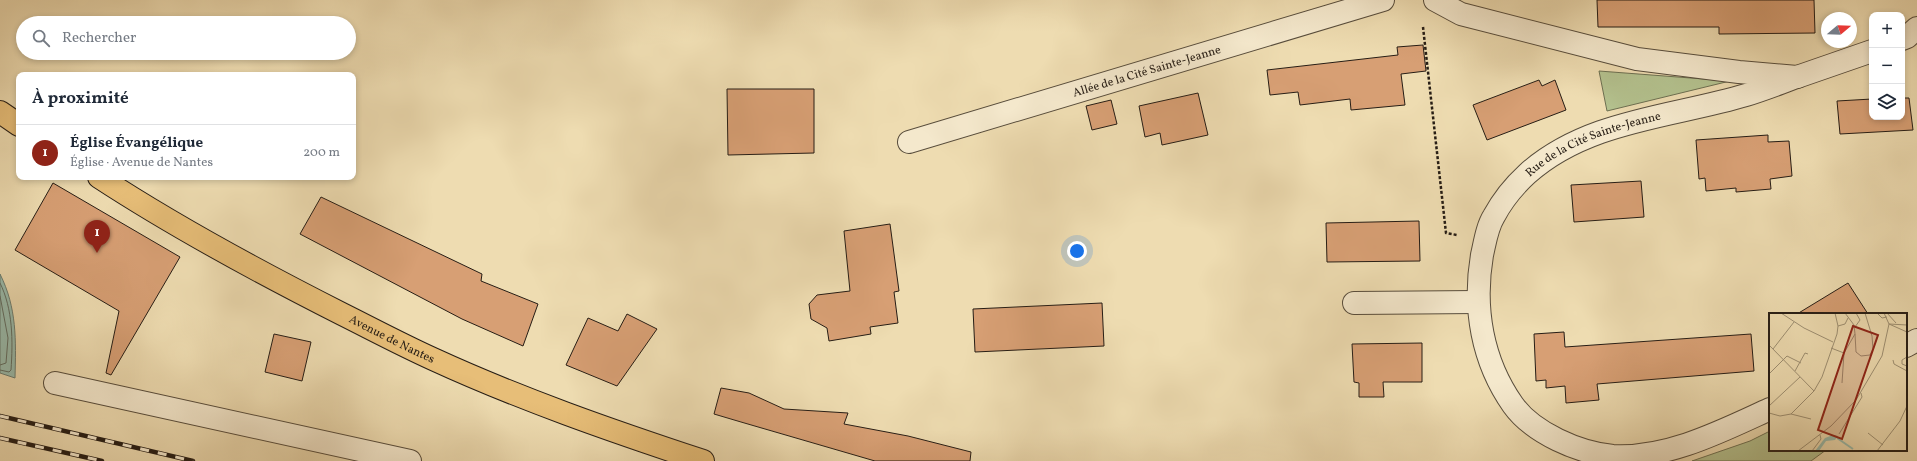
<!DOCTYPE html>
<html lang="fr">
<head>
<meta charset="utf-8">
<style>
  :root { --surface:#fff; --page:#f6f6f7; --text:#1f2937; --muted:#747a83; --line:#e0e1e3; --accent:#8f2418 }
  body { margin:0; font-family:Vollkorn,serif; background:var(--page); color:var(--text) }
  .controls { position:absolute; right:12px; top:12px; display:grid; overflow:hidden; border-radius:8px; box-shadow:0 2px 6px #0003 }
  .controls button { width:36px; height:36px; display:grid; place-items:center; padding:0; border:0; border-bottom:1px solid var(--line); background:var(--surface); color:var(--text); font:20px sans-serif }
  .compass { position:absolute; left:1821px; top:12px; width:36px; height:36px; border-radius:50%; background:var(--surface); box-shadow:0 2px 6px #0003; rotate:71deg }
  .you { position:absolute; left:1077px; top:251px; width:14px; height:14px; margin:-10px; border:3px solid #fff; border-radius:50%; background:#1a73e8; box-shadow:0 0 0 6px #1a73e833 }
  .badge { display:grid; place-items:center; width:26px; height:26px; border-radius:50%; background:var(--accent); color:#fff; font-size:13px; font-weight:700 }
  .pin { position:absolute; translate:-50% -33px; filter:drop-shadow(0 1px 2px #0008) }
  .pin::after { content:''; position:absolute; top:21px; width:14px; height:12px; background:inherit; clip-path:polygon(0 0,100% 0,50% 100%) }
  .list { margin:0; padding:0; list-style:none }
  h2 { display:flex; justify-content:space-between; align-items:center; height:52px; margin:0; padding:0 16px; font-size:17px }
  h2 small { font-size:13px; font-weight:400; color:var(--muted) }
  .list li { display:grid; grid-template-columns:26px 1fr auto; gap:12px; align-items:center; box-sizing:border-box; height:56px; padding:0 16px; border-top:1px solid var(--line) }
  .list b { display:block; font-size:15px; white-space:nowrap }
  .list p { margin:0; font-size:13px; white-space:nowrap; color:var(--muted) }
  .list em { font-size:13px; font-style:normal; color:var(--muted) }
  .icon { flex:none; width:22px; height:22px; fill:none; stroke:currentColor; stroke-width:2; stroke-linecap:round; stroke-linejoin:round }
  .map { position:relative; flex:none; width:1917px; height:461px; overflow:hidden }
  .search { position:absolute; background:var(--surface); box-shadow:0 2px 6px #0003; left:16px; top:16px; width:340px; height:44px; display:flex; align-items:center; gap:10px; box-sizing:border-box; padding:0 14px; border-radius:22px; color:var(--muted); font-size:15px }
  .panel { position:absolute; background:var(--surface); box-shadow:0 2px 6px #0003; left:16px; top:72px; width:340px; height:108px; border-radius:8px }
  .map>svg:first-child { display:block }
</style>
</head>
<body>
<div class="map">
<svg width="1917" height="461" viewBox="0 0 1917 461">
  <rect width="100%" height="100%" fill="#eedcb1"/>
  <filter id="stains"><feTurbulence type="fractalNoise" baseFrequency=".005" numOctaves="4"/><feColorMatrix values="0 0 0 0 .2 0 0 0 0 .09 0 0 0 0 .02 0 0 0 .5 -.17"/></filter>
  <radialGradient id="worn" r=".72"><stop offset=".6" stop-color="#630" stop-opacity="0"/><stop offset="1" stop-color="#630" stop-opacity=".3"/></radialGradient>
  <path fill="#b4c28f" stroke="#6d7052" d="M 1599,71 L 1730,81 L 1607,111 Z
    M 1770,431 L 1770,450 L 1826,450 L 1811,461 L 1692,461 L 1750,441 Z"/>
  <path fill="#99bcad" stroke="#6b7c70" d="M 0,274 C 17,308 16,340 15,378 L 0,373 Z"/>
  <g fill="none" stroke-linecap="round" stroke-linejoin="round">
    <path stroke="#606c61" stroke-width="1" d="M 0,283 C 13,309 13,341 11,370 L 9,372 L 0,370
      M 0,296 L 8,338 L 6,363 L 0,365"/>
  </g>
  <path fill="#d79f74" stroke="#261d15" d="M 1597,0 L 1814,0 L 1815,33 L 1719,34 L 1719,27 L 1598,27 Z
    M 1423,45 L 1426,71 L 1401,74 L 1405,105 L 1351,110 L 1350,99 L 1300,105 L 1298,92 L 1270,95 L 1267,70 L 1398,55 L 1397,47 Z
    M 1539,80 L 1542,86 L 1555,80 L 1566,110 L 1487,140 L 1473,105 Z
    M 727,89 L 814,89 L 814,153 L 728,155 Z
    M 1198,93 L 1208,135 L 1162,145 L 1160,133 L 1145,137 L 1139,106 Z
    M 1902,98 L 1909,98 L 1913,130 L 1840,134 L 1837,101 L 1872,99 L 1872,117 L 1902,117 Z
    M 1111,100 L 1117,124 L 1092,130 L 1086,106 Z
    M 1768,135 L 1768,142 L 1789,141 L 1792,176 L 1770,179 L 1771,189 L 1736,192 L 1736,188 L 1706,191 L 1705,178 L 1699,179 L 1696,140 Z
    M 1641,181 L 1644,217 L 1574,222 L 1571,185 Z
    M 53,183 L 180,257 L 111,375 L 106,373 L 119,311 L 15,250 Z
    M 321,197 L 482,274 L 481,281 L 538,304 L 523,346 L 462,319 L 300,234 Z
    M 1419,221 L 1420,261 L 1327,262 L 1326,223 Z
    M 890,224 L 899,291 L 894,292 L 898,323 L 870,327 L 871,334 L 829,341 L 827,328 L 811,319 L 809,304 L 817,295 L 850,291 L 844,231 Z
    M 1848,283 L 1868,314 L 1797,314 Z
    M 1102,303 L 1104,346 L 975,352 L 973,309 Z
    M 627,314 L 657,329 L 617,386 L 566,365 L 588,318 L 618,331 Z
    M 1564,332 L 1565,347 L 1751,334 L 1754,371 L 1597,384 L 1599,400 L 1566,403 L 1565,386 L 1546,388 L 1546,380 L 1536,381 L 1534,334 Z
    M 274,334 L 311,342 L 302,381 L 265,372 Z
    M 1422,343 L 1422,382 L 1383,382 L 1384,397 L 1359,397 L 1359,383 L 1354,382 L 1352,344 Z
    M 721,388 L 749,393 L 784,409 L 848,413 L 844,424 L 908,436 L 971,452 L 970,461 L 875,461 L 741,422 L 714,414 Z"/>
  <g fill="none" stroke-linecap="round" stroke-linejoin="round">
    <defs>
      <g id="minor">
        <path d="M 1435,0 L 1461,14 L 1637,59 L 1739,72 L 1797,77 L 1872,51"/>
        <path d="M 1902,39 L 1907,37 L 1917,28"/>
        <path id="s1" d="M 909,142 L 1383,0"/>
        <path d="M 1354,303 L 1477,302"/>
        <path d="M 1906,346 L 1917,340"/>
        <path d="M 55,383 L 410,461"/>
        <path id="s2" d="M 1770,409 C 1722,431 1668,459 1613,456 C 1579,453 1533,433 1513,405 C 1482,361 1473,308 1482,255 C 1485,242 1487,227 1494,216 C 1502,201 1515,185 1527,174 C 1587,120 1673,117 1746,95 C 1763,90 1780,83 1797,77"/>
      </g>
      <g id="major">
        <path d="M 0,112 L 19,125"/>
        <path id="s3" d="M 99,177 C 177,228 259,272 342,314 C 372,329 402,345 433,359 C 520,399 612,431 703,461"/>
      </g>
    </defs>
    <use href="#minor" stroke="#584d3c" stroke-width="24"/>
    <use href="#major" stroke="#261d15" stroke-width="24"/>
    <path stroke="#261d15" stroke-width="2.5" stroke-dasharray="3 2" stroke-linecap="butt" d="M 1423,27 L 1446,233 L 1457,235"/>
    <use href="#minor" stroke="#f4e8cc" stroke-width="22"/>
    <use href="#major" stroke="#e7be78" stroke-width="22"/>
    <defs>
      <path id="rail" d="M 0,416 L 193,461
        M 0,438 L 102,461"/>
    </defs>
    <use href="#rail" stroke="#261d15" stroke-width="4.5"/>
    <use href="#rail" stroke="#f4e8cc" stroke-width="3" stroke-dasharray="9" stroke-linecap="butt"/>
  </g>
  <g text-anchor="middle" stroke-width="3.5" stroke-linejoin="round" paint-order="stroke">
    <g font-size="12" fill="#261d15" stroke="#f4e8cc">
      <text dy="4" stroke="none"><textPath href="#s1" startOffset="248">Allée de la Cité Sainte-Jeanne</textPath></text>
      <text dy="4" stroke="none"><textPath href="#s2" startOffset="606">Rue de la Cité Sainte-Jeanne</textPath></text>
      <text dy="4" stroke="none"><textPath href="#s3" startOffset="335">Avenue de Nantes</textPath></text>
    </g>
  </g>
  <g transform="translate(1769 313)">
    <rect width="138" height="138" fill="#eedcb1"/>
    <path d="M 64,122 L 69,123 L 66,127 L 57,128 L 50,138 L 46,138 L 56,125 Z" fill="#99bcad"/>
    <path fill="none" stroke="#99bcad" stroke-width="2" d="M 68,125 L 84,136"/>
    <path fill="none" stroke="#9e9073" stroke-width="1" d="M 12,0 L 35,15 L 64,29M 108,0 L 113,5 L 118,4M 115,0 L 120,11 L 138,19M 118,0 L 127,10M 120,11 L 138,12M 69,13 L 76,11 L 79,5M 86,14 L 91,7 L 87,0M 86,21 L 87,39 L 92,43 L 101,42 L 104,36 L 103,23 L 96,0M 0,32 L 45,78M 62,35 L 75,40 L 86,21 L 85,12 L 76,0M 4,36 L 25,9M 138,44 L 133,47 L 133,51 L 138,53M 124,47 L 125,51 L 138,58M 26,58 L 36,40 L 39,41M 0,61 L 18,43 L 32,50M 73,70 L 75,40M 0,93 L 31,64M 0,100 L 11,103 L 22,101 L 45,78 L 53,64 L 68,21 L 69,13 L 66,0M 22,101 L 42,106M 99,120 L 114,132M 70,121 L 93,84 L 92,80M 29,138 L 62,113 L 87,87 L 113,43 L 120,11M 43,138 L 52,126 L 51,122M 108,138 L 131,108 L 138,93"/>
    <path fill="#8f2418" fill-opacity="0.15" stroke="#8f2418" stroke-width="2" d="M 84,13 L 109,22 L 73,126 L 49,117 Z"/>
    <rect width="138" height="138" fill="none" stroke="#261d15" stroke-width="2"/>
  </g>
  <rect width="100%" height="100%" filter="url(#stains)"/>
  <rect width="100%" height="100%" fill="url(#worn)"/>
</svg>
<div class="controls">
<button>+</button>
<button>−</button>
<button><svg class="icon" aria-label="layers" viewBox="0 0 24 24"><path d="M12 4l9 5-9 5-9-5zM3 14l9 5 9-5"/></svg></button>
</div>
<svg class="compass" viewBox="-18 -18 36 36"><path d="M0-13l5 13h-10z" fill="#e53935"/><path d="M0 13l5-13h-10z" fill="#747a83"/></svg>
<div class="you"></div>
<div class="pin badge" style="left:97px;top:253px">1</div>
<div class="search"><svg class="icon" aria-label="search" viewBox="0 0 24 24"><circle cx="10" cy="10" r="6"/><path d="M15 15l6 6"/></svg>Rechercher</div>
<section class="panel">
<h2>À proximité<small></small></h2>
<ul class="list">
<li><span class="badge">1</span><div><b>Église Évangélique</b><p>Église · Avenue de Nantes</p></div><em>200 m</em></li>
</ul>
</section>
</div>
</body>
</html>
